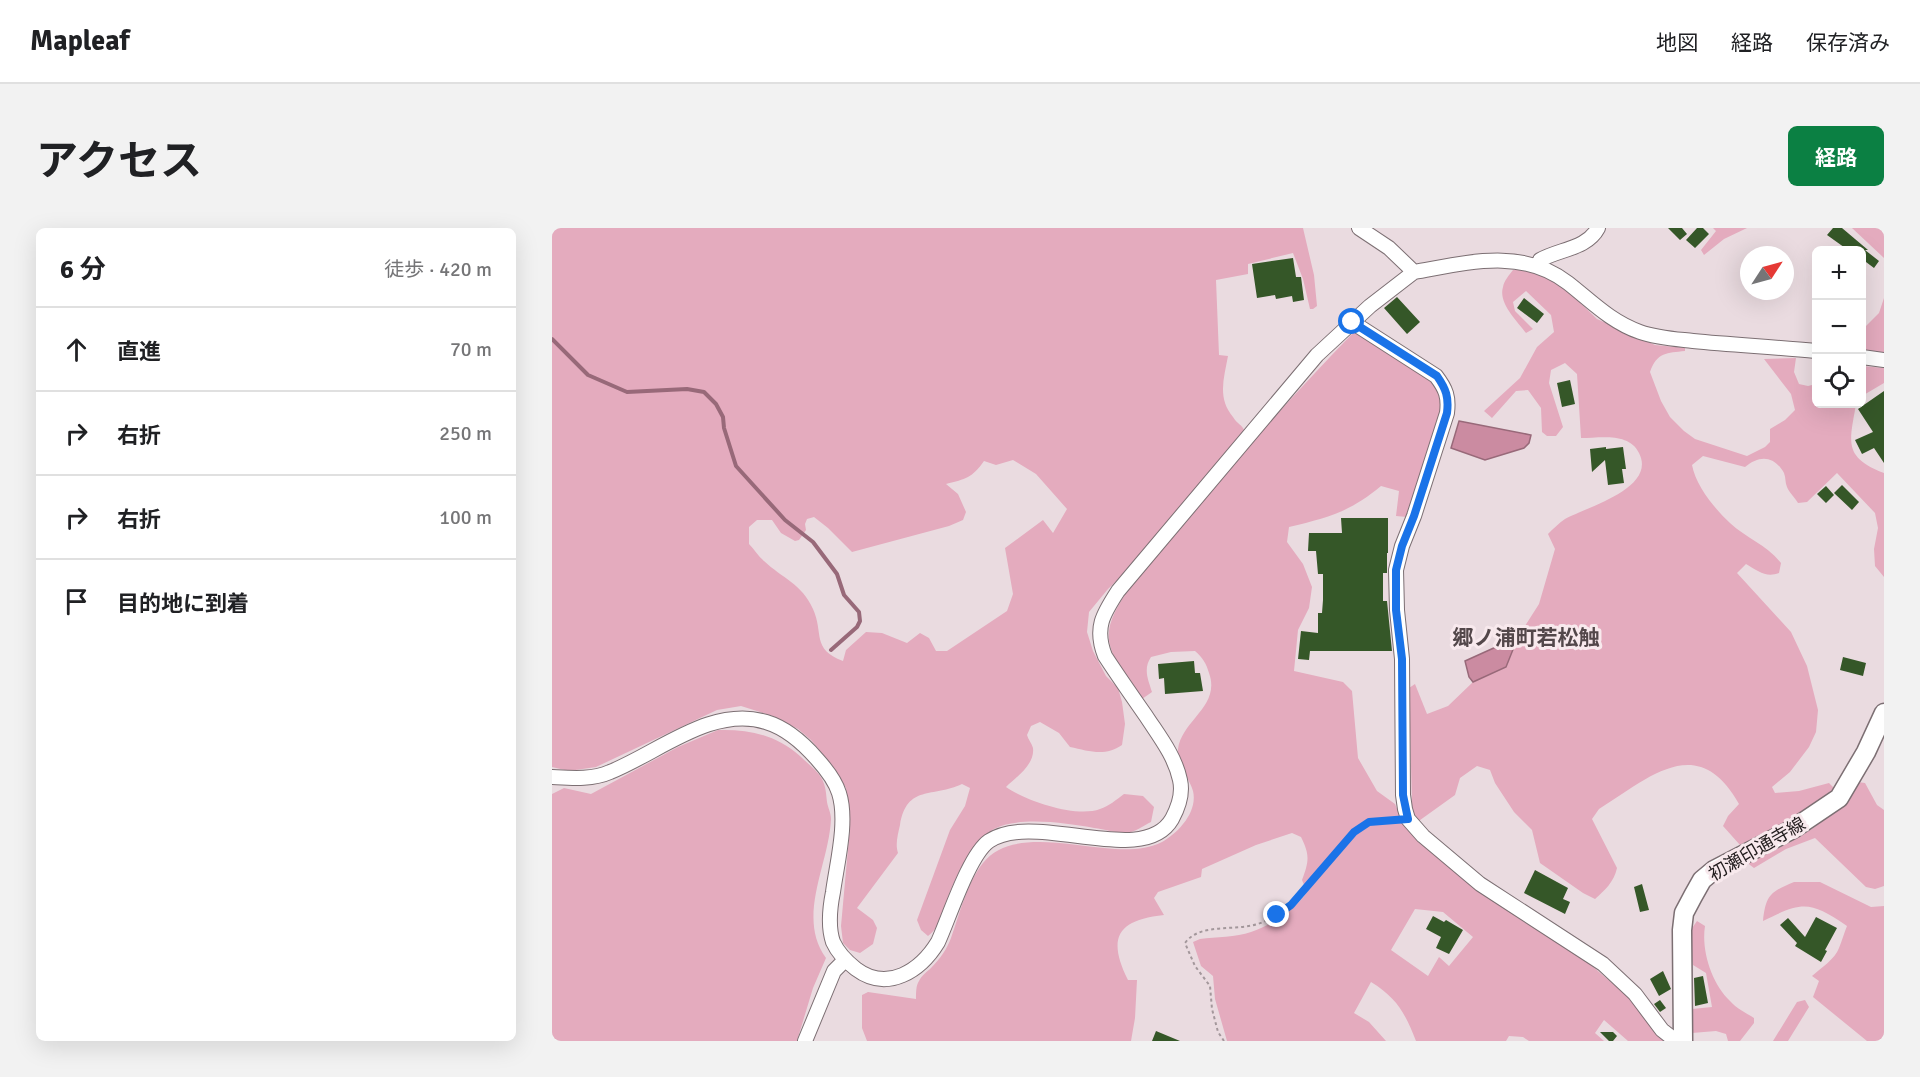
<!DOCTYPE html>
<html lang="ja">
<head>
<meta charset="utf-8">
<style>
  :root { --surface:#fff; --page:#f2f2f2; --text:#202124; --muted:#757577; --line:#e0e0e0; --accent:#0b8043 }
  body { margin:0; font-family:Signika,"Noto Sans JP",sans-serif; background:var(--page); color:var(--text) }
  .controls { position:absolute; right:18px; top:18px; display:grid; overflow:hidden; border-radius:9px; box-shadow:0 6px 24px #0002 }
  .controls button { width:54px; height:54px; display:grid; place-items:center; padding:0; border:0; border-bottom:2px solid var(--line); background:var(--surface); color:var(--text); font:30px sans-serif }
  .compass { position:absolute; left:1188px; top:18px; width:54px; height:54px; border-radius:50%; background:var(--surface); box-shadow:0 6px 24px #0002; rotate:54deg }
  .stop { position:absolute; width:18px; height:18px; margin:-14px; border:4px solid #1a73e8; border-radius:50%; background:#fff }
  .stop.end { background:#1a73e8; border-color:#fff; box-shadow:0 2px 6px #0008 }
  .list { margin:0; padding:0; list-style:none }
  h2 { display:flex; justify-content:space-between; align-items:center; height:78px; margin:0; padding:0 24px; font-size:26px }
  h2 small { font-size:20px; font-weight:400; color:var(--muted) }
  .list li { display:grid; grid-template-columns:39px 1fr auto; gap:18px; align-items:center; box-sizing:border-box; height:84px; padding:0 24px; border-top:2px solid var(--line) }
  .list b { display:block; font-size:22px; white-space:nowrap }
  .list em { font-size:20px; font-style:normal; color:var(--muted) }
  .icon { flex:none; width:33px; height:33px; fill:none; stroke:currentColor; stroke-width:2; stroke-linecap:round; stroke-linejoin:round }
  .map { position:relative; flex:none; width:1332px; height:813px; overflow:hidden; border-radius:9px }
  header { display:flex; align-items:center; gap:36px; box-sizing:border-box; height:84px; padding:0 30px; background:var(--surface); border-bottom:2px solid var(--line) }
  header strong { font-size:28px }
  nav { display:flex; gap:33px; margin-inline-start:auto; font-size:21px }
  .intro { display:flex; align-items:center; justify-content:space-between; box-sizing:border-box; height:144px; padding:0 36px }
  h1 { margin:0; font-size:42px }
  .button { padding:15px 27px; border-radius:9px; background:var(--accent); color:#fff; font-size:21px; font-weight:700 }
  main { display:flex; gap:36px; padding:0 36px }
  aside { flex:1; background:var(--surface); border-radius:9px; box-shadow:0 6px 24px #0002 }
  .map>svg:first-child { display:block }
</style>
</head>
<body>
<header>
<strong>Mapleaf</strong>
<nav><a>地図</a><a>経路</a><a>保存済み</a></nav>
</header>
<div class="intro"><h1>アクセス</h1><a class="button">経路</a></div>
<main>
<aside>
<h2>6 分<small>徒歩 · 420 m</small></h2>
<ul class="list">
<li><svg class="icon" aria-label="ahead" viewBox="0 0 24 24"><path d="M12 20V5M6 11l6-6 6 6"/></svg><div><b>直進</b></div><em>70 m</em></li>
<li><svg class="icon" aria-label="right" viewBox="0 0 24 24"><path d="M7 20v-9h11M14 6l5 5-5 5"/></svg><div><b>右折</b></div><em>250 m</em></li>
<li><svg class="icon" aria-label="right" viewBox="0 0 24 24"><path d="M7 20v-9h11M14 6l5 5-5 5"/></svg><div><b>右折</b></div><em>100 m</em></li>
<li><svg class="icon" aria-label="arrive" viewBox="0 0 24 24"><path d="M6 21V4h12l-3 4 3 4H6"/></svg><div><b>目的地に到着</b></div></li>
</ul>
</aside>
<div class="map">
<svg width="1332" height="813" viewBox="0 0 1332 813">
  <rect width="100%" height="100%" fill="#eadbe0"/>
  <path fill="#e4abbe" fill-rule="evenodd" d="M 0,0 L 751,0 L 762,47 L 765,78 L 761,81 L 758,81 L 751,51 L 741,25 L 696,36 L 696,46 L 664,52 L 667,127 L 676,128 C 672,150 665,170 681,189 C 685,196 690,196 693,204 L 583,335 L 556,361 L 537,384 L 535,404 L 541,423 L 554,448 L 566,460 L 570,474 L 573,496 L 570,517 C 553,529 537,523 518,519 L 507,505 L 488,494 L 479,498 L 475,507 C 476,511 480,516 481,520 C 483,537 464,549 454,559 C 474,573 524,590 548,581 C 557,578 564,572 572,566 L 591,568 L 602,579 L 599,594 C 591,598 583,604 574,605 C 564,605 552,601 542,600 C 515,595 466,588 442,601 C 416,616 400,658 390,685 C 386,696 385,701 376,708 L 369,702 L 365,692 L 398,602 L 413,578 L 418,560 L 410,556 C 381,570 355,556 348,597 C 346,606 343,616 346,625 L 305,680 L 321,692 L 325,700 L 321,716 L 308,725 L 298,722 L 291,715 L 289,698 L 298,599 L 294,560 L 280,537 L 259,512 L 246,501 L 221,488 L 189,478 L 165,482 L 44,539 L 17,543 L 0,539 ZM 461,232 L 484,246 L 515,281 L 501,305 L 491,292 L 453,320 L 461,366 L 455,383 L 395,423 L 384,423 L 377,410 L 368,405 L 355,415 L 330,405 L 314,404 L 294,422 L 291,433 C 259,421 272,405 261,381 C 250,356 230,350 212,333 C 206,328 202,321 197,316 L 197,299 L 205,292 L 220,292 L 229,305 L 243,313 L 247,312 L 254,302 L 253,296 L 255,291 L 262,289 L 276,300 L 300,324 L 397,298 L 411,292 L 414,284 L 406,266 L 394,256 C 414,251 420,250 432,233 L 444,237 Z
    M 1161,0 L 1195,0 L 1172,11 L 1152,27 L 1149,22 L 1164,3 Z
    M 1300,0 L 1332,0 L 1332,30 Z
    M 961,42 L 979,42 L 1000,52 L 1018,65 L 1045,91 L 1103,117 L 1133,120 L 1133,123 C 1115,125 1105,124 1098,144 L 1109,173 L 1118,189 L 1132,203 L 1143,211 L 1195,228 L 1213,219 L 1218,214 L 1218,201 L 1233,192 L 1243,182 L 1239,166 L 1212,131 L 1244,130 L 1242,144 L 1247,156 L 1256,158 L 1264,156 L 1264,176 L 1304,176 C 1298,213 1290,229 1332,245 L 1332,349 L 1323,338 L 1322,321 L 1326,300 L 1323,285 L 1285,245 L 1255,274 L 1246,275 C 1243,270 1237,264 1235,259 C 1233,255 1234,250 1232,245 C 1222,227 1207,227 1193,239 L 1151,228 L 1140,237 C 1144,258 1162,280 1178,295 C 1194,310 1215,317 1229,335 L 1227,345 C 1214,350 1206,343 1194,336 L 1185,345 L 1239,404 L 1255,438 L 1266,482 L 1264,504 L 1257,519 L 1238,544 L 1220,559 L 1223,565 L 1247,563 L 1277,555 L 1283,561 L 1258,583 L 1188,617 L 1171,598 L 1176,588 L 1187,576 C 1146,503 1098,549 1047,581 L 1040,591 L 1065,640 C 1062,654 1053,662 1043,671 L 1031,665 L 988,635 L 980,602 L 962,584 L 943,555 L 938,542 L 925,538 L 908,550 L 903,567 L 857,600 L 928,662 L 972,694 L 1019,720 L 1081,773 L 1113,813 L 1076,813 L 1052,792 L 1043,805 L 1052,813 L 977,813 L 971,809 L 957,808 L 954,813 L 864,813 C 853,785 845,770 819,754 L 802,785 L 817,794 L 834,813 L 675,813 L 663,771 L 661,748 L 649,738 L 641,714 L 648,711 C 664,709 684,709 699,704 C 721,696 742,683 755,664 L 750,652 C 757,633 758,627 749,609 L 740,605 L 704,617 L 650,641 L 649,649 L 606,664 L 602,670 L 612,687 C 565,692 555,710 576,752 L 585,752 L 583,790 L 579,813 L 315,813 L 310,800 L 310,767 L 316,764 L 364,771 C 364,765 364,757 367,753 C 369,748 376,743 379,740 C 388,731 395,721 399,710 C 408,685 415,655 431,635 C 456,602 516,617 552,620 C 571,622 592,623 610,614 C 626,605 646,584 641,563 C 637,549 624,536 626,521 C 630,492 669,478 657,445 C 654,435 651,430 643,423 L 619,424 L 599,429 C 591,441 596,451 600,464 L 590,471 C 577,452 554,427 557,403 C 561,371 608,323 628,298 C 684,231 741,167 802,104 L 878,151 L 891,169 L 883,206 L 855,289 L 844,288 L 847,263 L 829,258 C 798,284 775,290 737,299 L 735,314 L 751,336 L 760,359 L 757,380 L 746,402 L 742,443 L 791,454 L 800,463 L 806,530 L 825,563 L 843,576 L 846,583 L 860,577 L 857,460 L 863,456 L 875,486 L 896,478 L 921,454 L 954,439 L 966,409 L 987,376 L 1003,321 L 996,306 C 1001,301 1007,295 1013,291 C 1035,279 1105,260 1087,225 C 1077,204 1048,210 1029,210 L 1025,146 L 1013,135 L 999,142 L 997,155 L 1011,199 L 1004,208 L 995,208 L 990,204 L 989,180 L 976,162 L 964,163 L 940,190 L 932,183 L 968,150 L 985,119 L 1002,104 L 999,87 L 974,63 L 961,74 L 963,83 L 981,101 L 974,105 C 965,93 946,75 951,59 C 952,53 957,47 961,42 ZM 863,681 L 891,684 L 921,709 L 897,738 L 887,729 L 876,748 L 839,722 Z
    M 1332,70 L 1332,126 L 1310,123 L 1310,102 L 1327,85 Z
    M 1310,138 L 1332,140 L 1332,155 L 1310,168 Z
    M 166,502 C 197,501 224,507 248,528 C 255,535 265,542 270,551 C 274,559 274,565 275,574 C 276,580 279,585 279,591 C 277,637 244,689 274,730 L 261,760 L 245,813 L 0,813 L 0,566 L 12,560 L 39,566 L 126,519 Z
    M 1306,554 L 1313,555 L 1325,577 L 1332,582 L 1332,658 L 1323,661 L 1314,659 L 1263,610 L 1234,621 L 1202,640 L 1194,634 L 1236,611 L 1260,601 L 1278,587 Z
    M 1242,654 L 1268,654 L 1319,679 L 1332,678 L 1332,813 L 1315,813 L 1261,769 L 1267,753 L 1260,748 C 1269,740 1283,731 1287,720 C 1290,713 1292,705 1295,698 C 1258,673 1251,673 1211,693 C 1214,667 1218,664 1242,654 Z
    M 1145,693 L 1153,698 C 1149,723 1160,756 1178,773 C 1184,780 1194,785 1202,790 L 1202,795 L 1188,813 L 1176,813 L 1174,806 L 1164,803 L 1140,805 L 1137,798 L 1140,781 L 1160,779 L 1154,745 L 1141,737 L 1136,706 Z
    M 1253,772 L 1257,779 L 1236,813 L 1221,813 L 1245,774 Z"/>
  <path fill="#cb8ba1" stroke="#986979" stroke-width="1.5" d="M 907,193 L 979,207 L 977,215 L 972,220 L 933,232 L 899,220 Z
    M 966,409 L 954,439 L 921,454 L 917,449 L 913,433 Z"/>
  <g fill="none" stroke-linecap="round" stroke-linejoin="round">
    <path stroke="#986979" stroke-width="4" d="M 0,111 L 36,147 L 75,164 L 135,161 L 152,164 L 164,176 L 171,189 L 172,200 L 184,238 L 233,292 L 261,314 L 285,346 L 292,367 L 307,384 L 308,393 L 305,399 L 279,422"/>
  </g>
  <path fill="#355728" d="M 1116,0 L 1130,0 L 1135,6 L 1128,12 Z
    M 1145,0 L 1151,0 L 1157,6 L 1143,20 L 1134,12 Z
    M 1281,0 L 1290,0 L 1316,22 L 1313,22 L 1327,33 L 1322,40 L 1310,31 L 1310,22 L 1296,22 L 1275,7 Z
    M 741,30 L 744,49 L 749,49 L 752,72 L 741,74 L 740,68 L 724,71 L 723,67 L 705,70 L 700,36 Z
    M 845,69 L 868,94 L 855,106 L 832,80 Z
    M 972,70 L 992,86 L 985,95 L 965,80 Z
    M 1018,152 L 1023,176 L 1010,179 L 1005,155 Z
    M 1332,163 L 1332,235 L 1322,220 L 1310,226 L 1303,212 L 1321,204 L 1306,181 Z
    M 1054,219 L 1054,221 L 1071,219 L 1074,241 L 1070,241 L 1072,255 L 1056,257 L 1053,232 L 1040,244 L 1038,221 Z
    M 1290,257 L 1307,274 L 1300,282 L 1282,265 Z
    M 1274,258 L 1282,267 L 1274,275 L 1265,266 Z
    M 789,290 L 836,290 L 836,325 L 835,325 L 835,345 L 831,345 L 831,373 L 835,373 L 840,423 L 758,423 L 757,432 L 746,431 L 749,403 L 766,405 L 766,385 L 770,385 L 771,372 L 771,346 L 766,346 L 764,323 L 756,323 L 757,305 L 790,305 Z
    M 1291,429 L 1314,435 L 1311,448 L 1288,442 Z
    M 642,433 L 643,445 L 648,445 L 651,463 L 613,466 L 612,450 L 607,451 L 606,436 Z
    M 983,642 L 1016,660 L 1011,671 L 1018,674 L 1013,686 L 972,665 Z
    M 1090,656 L 1097,682 L 1088,684 L 1082,659 Z
    M 881,688 L 892,694 L 894,692 L 911,702 L 897,726 L 884,720 L 889,709 L 874,701 Z
    M 1264,689 L 1285,700 L 1273,722 L 1275,723 L 1269,734 L 1243,718 L 1245,715 L 1228,697 L 1236,690 L 1253,709 Z
    M 1111,743 L 1119,761 L 1107,768 L 1098,751 Z
    M 1151,748 L 1156,775 L 1143,778 L 1142,750 Z
    M 1108,772 L 1114,780 L 1108,784 L 1102,776 Z
    M 604,803 L 628,813 L 600,813 Z
    M 1048,804 L 1061,804 L 1065,808 L 1061,813 L 1057,813 Z"/>
  <g fill="none" stroke-linecap="round" stroke-linejoin="round">
    <defs>
      <path id="minor" d="M 807,0 L 837,20 L 862,44 C 914,35 970,19 1016,55 C 1039,73 1059,94 1088,104 C 1105,110 1123,111 1141,113 C 1182,117 1223,119 1264,123
        M 987,38 L 988,32 C 1007,21 1035,21 1046,0
        M 800,94 L 884,148 C 894,161 897,169 895,185 L 862,288 L 850,318 L 844,342 L 845,382 L 850,431 L 851,567 L 853,581 L 856,591 L 871,608 L 928,656 L 1051,736 L 1083,766 L 1110,802 L 1119,809 L 1130,813
        M 1310,129 L 1332,132
        M 0,549 C 19,550 40,552 58,544 C 106,525 160,477 214,494 C 234,500 252,516 265,531 C 274,541 283,552 287,565 C 296,593 285,635 281,664 C 278,679 276,699 281,714 C 286,725 295,734 304,741 C 336,765 369,742 386,714 C 397,690 417,627 437,613 C 483,582 591,641 620,591 C 626,580 631,565 628,552 C 623,528 607,508 594,488 C 580,468 566,448 553,428 C 542,400 551,386 566,363 L 765,127 L 818,78 L 862,44
        M 253,813 L 282,743 L 293,732"/>
      <path id="secondary" d="M 1131,813 L 1130,702 L 1132,685 L 1141,668 L 1150,652 L 1162,642 L 1241,601 L 1287,570 L 1314,524 L 1332,485"/>
    </defs>
    <use href="#minor" stroke="#7c6f73" stroke-width="16"/>
    <use href="#secondary" stroke="#7c6f73" stroke-width="21"/>
    <path stroke="#a3979b" stroke-width="2" stroke-dasharray="3 3" stroke-linecap="butt" d="M 672,813 L 666,804 L 660,781 L 658,758 L 643,738 L 633,715 C 649,693 687,705 711,694 C 743,680 765,648 787,622 C 796,612 804,599 817,594 C 825,591 836,592 845,591"/>
    <use href="#minor" stroke="#fff" stroke-width="14"/>
    <use href="#secondary" stroke="#fff" stroke-width="18"/>
  </g>
  <g fill="none" stroke-linecap="round" stroke-linejoin="round">
    <path stroke="#1a73e8" stroke-width="8" d="M 725,687 L 739,677 L 802,604 L 817,594 L 856,591 L 851,567 L 850,431 L 844,382 L 844,342 L 850,318 L 862,288 L 895,185 C 897,169 894,161 885,148 L 800,94"/>
  </g>
  <g text-anchor="middle" stroke-width="6" stroke-linejoin="round" paint-order="stroke">
    <g font-size="18" fill="#201b1c" stroke="#f8e9ed">
      <text transform="translate(1205 621) rotate(-30)" y="6">初瀬印通寺線</text>
    </g>
    <g font-size="21" font-weight="bold" fill="#53474a" stroke="#f8e9ed">
      <text x="974" y="417">郷ノ浦町若松触</text>
    </g>
  </g>
</svg>
<div class="controls">
<button>+</button>
<button>−</button>
<button><svg class="icon" aria-label="locate" viewBox="0 0 24 24"><circle cx="12" cy="12" r="6"/><path d="M12 2v4M12 18v4M2 12h4M18 12h4"/></svg></button>
</div>
<svg class="compass" viewBox="-18 -18 36 36"><path d="M0-13l5 13h-10z" fill="#e53935"/><path d="M0 13l5-13h-10z" fill="#757577"/></svg>
<div class="stop" style="left:800px;top:94px"></div>
<div class="stop end" style="left:725px;top:687px"></div>
</div>
</main>
</body>
</html>
